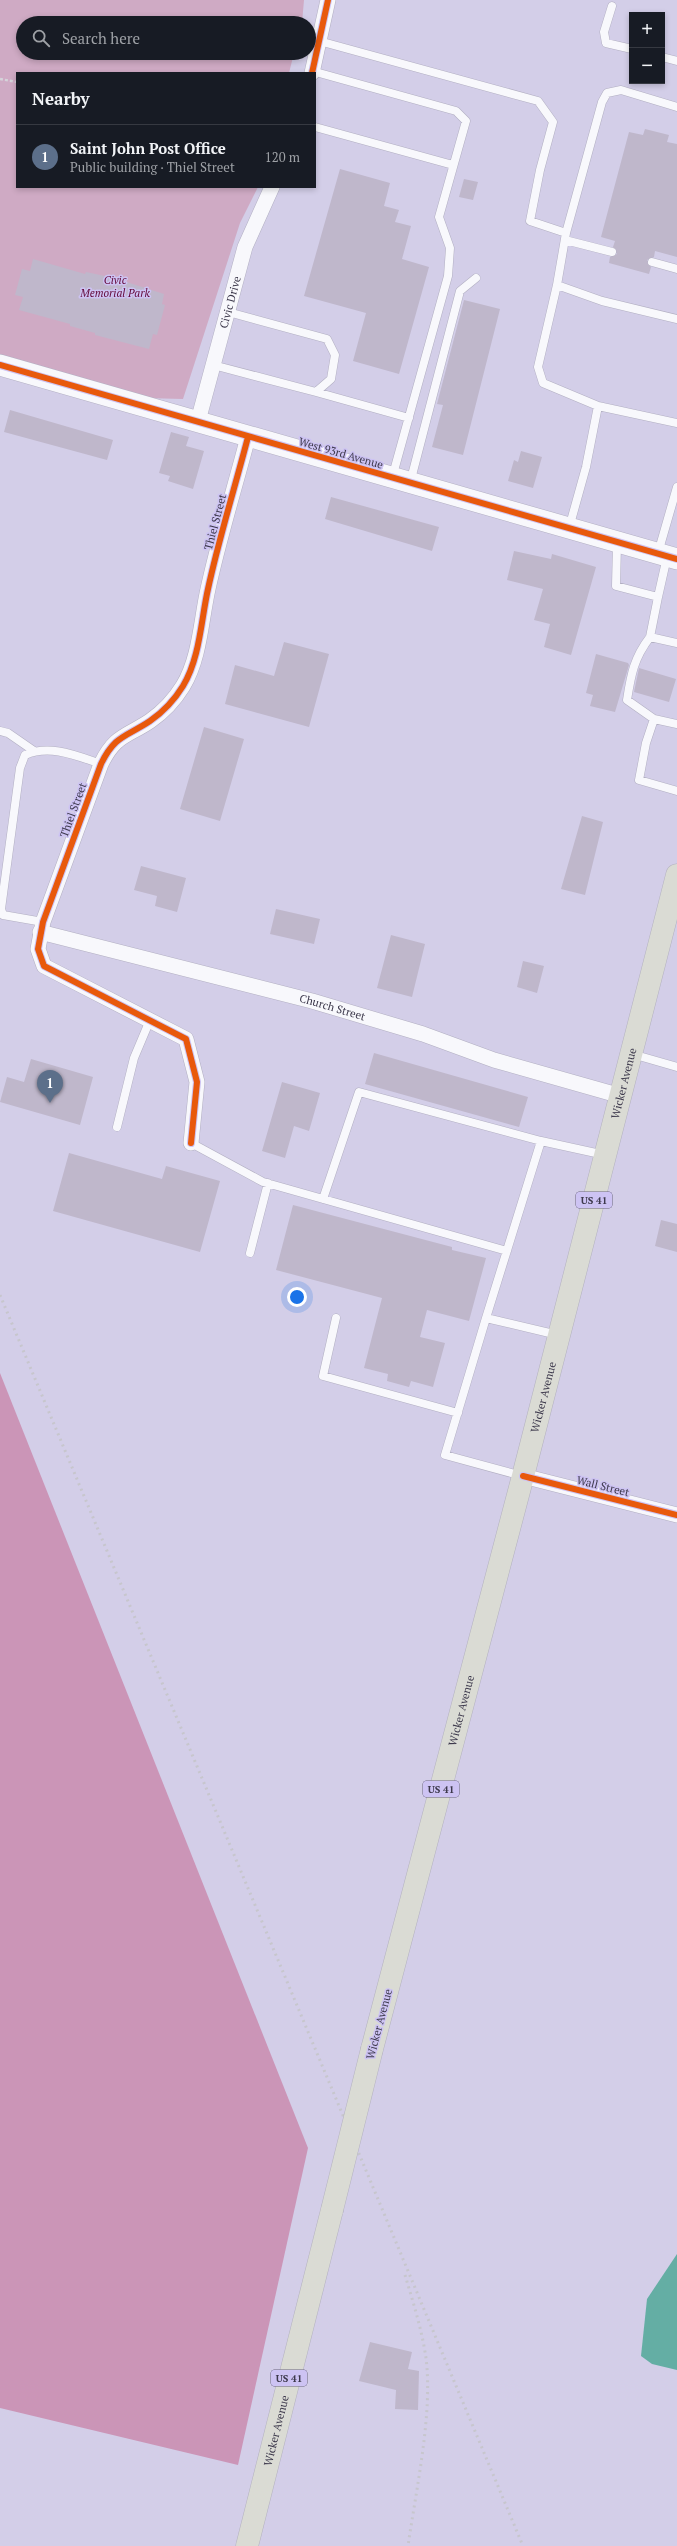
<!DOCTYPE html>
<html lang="en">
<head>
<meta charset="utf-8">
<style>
  :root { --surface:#171b24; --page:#242831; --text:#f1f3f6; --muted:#9ea1a6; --line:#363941; --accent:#726d83 }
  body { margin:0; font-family:"PT Serif",serif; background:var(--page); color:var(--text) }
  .controls { position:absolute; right:12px; top:12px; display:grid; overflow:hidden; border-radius:0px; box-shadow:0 2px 6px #0003 }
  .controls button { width:36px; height:36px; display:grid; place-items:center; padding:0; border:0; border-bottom:1px solid var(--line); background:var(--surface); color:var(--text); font:20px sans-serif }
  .you { position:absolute; left:297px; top:1297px; width:14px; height:14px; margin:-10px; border:3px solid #fff; border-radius:50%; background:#1a73e8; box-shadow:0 0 0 6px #1a73e833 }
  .badge { display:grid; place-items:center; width:26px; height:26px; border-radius:50%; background:var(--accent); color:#fff; font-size:13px; font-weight:700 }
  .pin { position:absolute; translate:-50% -33px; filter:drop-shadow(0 1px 2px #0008) }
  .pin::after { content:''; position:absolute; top:21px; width:14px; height:12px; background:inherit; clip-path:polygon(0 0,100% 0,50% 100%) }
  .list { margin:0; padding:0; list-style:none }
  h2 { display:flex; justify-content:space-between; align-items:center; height:52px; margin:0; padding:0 16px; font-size:17px }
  h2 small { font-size:13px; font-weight:400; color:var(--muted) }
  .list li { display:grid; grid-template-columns:26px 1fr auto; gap:12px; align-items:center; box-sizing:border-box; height:64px; padding:0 16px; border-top:1px solid var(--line) }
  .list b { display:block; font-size:15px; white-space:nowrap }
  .list p { margin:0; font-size:13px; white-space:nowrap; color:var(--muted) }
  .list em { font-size:13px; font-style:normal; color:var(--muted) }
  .icon { flex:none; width:22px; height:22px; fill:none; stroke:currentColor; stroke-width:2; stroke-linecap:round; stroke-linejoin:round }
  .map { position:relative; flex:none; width:677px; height:2546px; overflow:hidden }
  .search { position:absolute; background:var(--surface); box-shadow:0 2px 6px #0003; left:16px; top:16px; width:300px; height:44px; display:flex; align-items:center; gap:10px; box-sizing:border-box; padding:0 14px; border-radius:22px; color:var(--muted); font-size:15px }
  .panel { position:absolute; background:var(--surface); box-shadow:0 2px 6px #0003; left:16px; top:72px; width:300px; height:116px; border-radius:0px }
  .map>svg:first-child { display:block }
</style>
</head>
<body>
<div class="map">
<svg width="677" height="2546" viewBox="0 0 677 2546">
  <rect width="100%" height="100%" fill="#d3cee8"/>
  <path fill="#cfaac4" d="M 0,0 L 304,0 L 302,23 L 23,23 L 23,53 L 294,53 L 289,73 L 17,73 L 17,187 L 258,187 L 240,223 L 183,399 L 145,398 L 0,356 Z"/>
  <path fill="#cb95b7" d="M 0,1373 L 308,2148 L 238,2465 L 0,2408 Z"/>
  <path fill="#64aea4" d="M 677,2254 L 677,2370 L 652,2364 L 641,2356 L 647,2299 Z"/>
  <path fill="#bfb7cb" d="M 645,129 L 669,135 L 667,142 L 677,144 L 677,257 L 655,251 L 654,257 L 647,260 L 651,267 L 649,274 L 609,263 L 610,257 L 617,254 L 613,247 L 615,241 L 601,237 L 629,132 L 643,135 Z
    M 340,169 L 390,183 L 384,206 L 399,210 L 395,222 L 411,226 L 402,259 L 429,267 L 399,374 L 353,361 L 366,313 L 304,296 Z
    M 464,179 L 478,182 L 473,200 L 459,197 Z
    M 33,259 L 85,274 L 86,272 L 114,278 L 164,294 L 162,304 L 165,305 L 157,335 L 153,334 L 149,349 L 95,335 L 95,333 L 70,326 L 70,324 L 19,310 L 23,297 L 15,295 L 22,269 L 30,271 Z
    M 464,300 L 500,309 L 463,455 L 432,447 L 443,405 L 437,404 Z
    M 10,410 L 113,440 L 107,460 L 4,432 Z
    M 171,432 L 189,437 L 186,446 L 204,451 L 193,489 L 168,481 L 170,476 L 159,473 Z
    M 521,451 L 542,457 L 533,488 L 508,481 L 514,460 L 518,462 Z
    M 331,497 L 439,527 L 432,551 L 325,519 Z
    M 514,551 L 551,559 L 552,554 L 596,567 L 571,655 L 544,647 L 550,624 L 534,620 L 543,589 L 507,580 Z
    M 284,642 L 329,654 L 309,727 L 225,704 L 235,665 L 274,676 Z
    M 596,654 L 628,663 L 629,665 L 615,712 L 590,706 L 593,695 L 586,693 Z
    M 639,668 L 676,679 L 669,702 L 634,692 Z
    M 204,727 L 244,739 L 220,821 L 180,809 Z
    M 582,816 L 603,822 L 585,895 L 561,889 Z
    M 141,866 L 186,878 L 177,912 L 155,906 L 157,896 L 134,890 Z
    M 276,909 L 320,919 L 314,944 L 270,934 Z
    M 391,935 L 425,944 L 412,997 L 377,988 Z
    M 523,961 L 544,966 L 537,993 L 517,987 Z
    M 374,1053 L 528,1097 L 519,1127 L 365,1084 Z
    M 31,1059 L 93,1077 L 80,1125 L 0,1102 L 7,1077 L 24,1082 Z
    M 282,1082 L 320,1093 L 309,1131 L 294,1126 L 285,1158 L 262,1151 Z
    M 69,1153 L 162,1179 L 166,1166 L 220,1181 L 200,1252 L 53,1211 Z
    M 293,1205 L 452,1247 L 452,1250 L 486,1258 L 469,1321 L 427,1310 L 420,1337 L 445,1343 L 433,1387 L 411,1381 L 409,1387 L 387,1381 L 388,1374 L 364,1368 L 382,1298 L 276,1270 Z
    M 661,1220 L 677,1224 L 677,1252 L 655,1246 Z
    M 370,2342 L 412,2352 L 408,2369 L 419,2371 L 418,2410 L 395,2409 L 396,2390 L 359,2381 Z"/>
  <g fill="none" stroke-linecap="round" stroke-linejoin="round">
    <defs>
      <path id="lane" d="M 612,6 L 604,32 L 606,43 L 632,49
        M 319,41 L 538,101 L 553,122 L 540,170 L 530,221 L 566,233 L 557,285 L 602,301 L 677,319
        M 662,57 L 677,61
        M 312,71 L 456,111 L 466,121 L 439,217 L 450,248 L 448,276 L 392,478
        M 315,127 L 453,165
        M 566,233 L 602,102 L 607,93 L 621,90 L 677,107
        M 565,240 L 612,252
        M 652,262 L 677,269
        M 557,285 L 538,367 L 543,383 L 598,406
        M 213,365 L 316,392 L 331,379 L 335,355 L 327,339 L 228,312
        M 316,392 L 409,418
        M 410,483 L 460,291 L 476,278
        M 569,528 L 586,467 L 598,406 L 677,423
        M 617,544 L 616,586 L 658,597 L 667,557
        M 658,553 L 677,487
        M 658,597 L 650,637 L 677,643
        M 650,637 C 634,658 631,674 627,700 L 654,719 L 677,724
        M 654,719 L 646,743 L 639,780 L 677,791
        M 0,731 L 8,733 L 34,751
        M 43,922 L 3,915 L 1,909 L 20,768 L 25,755 C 50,744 77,756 101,764
        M 632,1054 L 677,1067
        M 117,1127 L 134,1058 L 150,1020
        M 191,1143 L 263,1182 L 507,1251
        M 323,1199 L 359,1092 L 541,1141
        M 250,1253 L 268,1183
        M 336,1318 L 323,1376 L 458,1413
        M 486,1318 L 445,1455 L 522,1476
        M 558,1335 L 486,1318 L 541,1141 L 605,1155"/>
      <g id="street">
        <path d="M 312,73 L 328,0"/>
        <path id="s1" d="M 198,421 L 245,247 L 272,187"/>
        <path id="s2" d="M 40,932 L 312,1001 L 423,1034 L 494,1060 L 621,1096"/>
        <path d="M 191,1143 L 197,1082 L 186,1039 L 44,966 L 38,949 L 43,922 L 101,764 C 115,735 126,737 150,721 C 163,712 175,699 183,686 C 200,658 201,620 208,589 C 219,538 235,487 248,437"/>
        <path d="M 523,1476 L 677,1515"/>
      </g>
      <path id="secondary" d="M 0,365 L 677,559"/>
      <g id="highway">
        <path id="s3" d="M 372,2049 L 523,1476 L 677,875"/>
        <path id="s4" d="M 247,2546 L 332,2210"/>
      </g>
    </defs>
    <use href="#lane" stroke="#b2afc2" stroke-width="9"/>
    <use href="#street" stroke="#b2afc2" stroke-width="16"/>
    <use href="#secondary" stroke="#b2afc2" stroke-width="22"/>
    <use href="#highway" stroke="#b3b1bf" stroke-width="23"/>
    <path stroke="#d5d3da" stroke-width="2.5" stroke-dasharray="3 2" stroke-linecap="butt" d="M 0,79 L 17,82"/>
    <use href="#lane" stroke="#f8f8fc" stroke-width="8"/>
    <use href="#street" stroke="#f8f8fc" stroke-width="15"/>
    <use href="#secondary" stroke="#f8f8fc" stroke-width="21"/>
    <use href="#highway" stroke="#dadbd4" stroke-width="22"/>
    <path stroke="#c7c6cd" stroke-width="3" stroke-dasharray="2 4" stroke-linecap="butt" d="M 0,1295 L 523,2546
      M 405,2275 C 413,2302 422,2330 426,2358 C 433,2413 416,2490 408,2546"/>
    <defs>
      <path id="highway-bridge" d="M 332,2210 L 372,2049"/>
    </defs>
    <use href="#highway-bridge" stroke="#b3b1bf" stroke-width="23" stroke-linecap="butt"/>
    <use href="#highway-bridge" stroke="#dadbd4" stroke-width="22"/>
    <defs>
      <path id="cycleway" d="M 312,73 L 328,0
        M 0,365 L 677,559
        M 191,1143 L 197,1082 L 186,1039 L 44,966 L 38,949 L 43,922 L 101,764 C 115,735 126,737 150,721 C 163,712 175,699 183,686 C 200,658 201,620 208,589 C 219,538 235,487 248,437
        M 523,1476 L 677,1515"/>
    </defs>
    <use href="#cycleway" stroke="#cdc3f3" stroke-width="8"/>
    <use href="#cycleway" stroke="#e8590c" stroke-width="6"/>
  </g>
  <g text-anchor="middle" stroke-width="3" stroke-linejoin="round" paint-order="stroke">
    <g fill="#cdc3f3" stroke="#68627e" stroke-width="1">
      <rect x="576" y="1192" width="36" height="16" rx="3"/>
      <rect x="423" y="1781" width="36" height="16" rx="3"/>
      <rect x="271" y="2370" width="36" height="16" rx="3"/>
    </g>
    <g font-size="10" font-weight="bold" fill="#3d394c">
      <text x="594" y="1204">US 41</text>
      <text x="441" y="1793">US 41</text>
      <text x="289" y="2382">US 41</text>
    </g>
    <g font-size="11" font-style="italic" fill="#63083a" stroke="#cdc3f3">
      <text x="115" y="284">Civic<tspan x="115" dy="13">Memorial Park</tspan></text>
    </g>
    <g font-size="11" fill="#3d394c" stroke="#cdc3f3">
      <text dy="4" stroke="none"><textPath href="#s1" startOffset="123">Civic Drive</textPath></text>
      <text transform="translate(341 453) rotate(16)" y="4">West 93rd Avenue</text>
      <text transform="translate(215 522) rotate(-75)" y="4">Thiel Street</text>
      <text transform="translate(73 810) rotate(-70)" y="4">Thiel Street</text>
      <text dy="4" stroke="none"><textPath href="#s2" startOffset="302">Church Street</textPath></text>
      <text dy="4" stroke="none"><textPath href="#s3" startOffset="998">Wicker Avenue</textPath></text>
      <text dy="4" stroke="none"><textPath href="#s3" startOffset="674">Wicker Avenue</textPath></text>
      <text transform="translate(603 1486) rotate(14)" y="4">Wall Street</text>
      <text dy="4" stroke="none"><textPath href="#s3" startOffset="350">Wicker Avenue</textPath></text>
      <text transform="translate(379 2024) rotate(-75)" y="4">Wicker Avenue</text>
      <text dy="4" stroke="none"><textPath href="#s4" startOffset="119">Wicker Avenue</textPath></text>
    </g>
  </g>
</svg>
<div class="controls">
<button>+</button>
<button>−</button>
</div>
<div class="you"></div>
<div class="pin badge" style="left:50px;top:1103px;background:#5c6f8a">1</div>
<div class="search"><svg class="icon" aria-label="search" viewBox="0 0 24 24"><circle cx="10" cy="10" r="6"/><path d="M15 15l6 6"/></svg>Search here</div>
<section class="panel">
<h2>Nearby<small></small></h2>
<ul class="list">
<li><span class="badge" style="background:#5c6f8a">1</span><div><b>Saint John Post Office</b><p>Public building · Thiel Street</p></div><em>120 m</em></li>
</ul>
</section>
</div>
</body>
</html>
